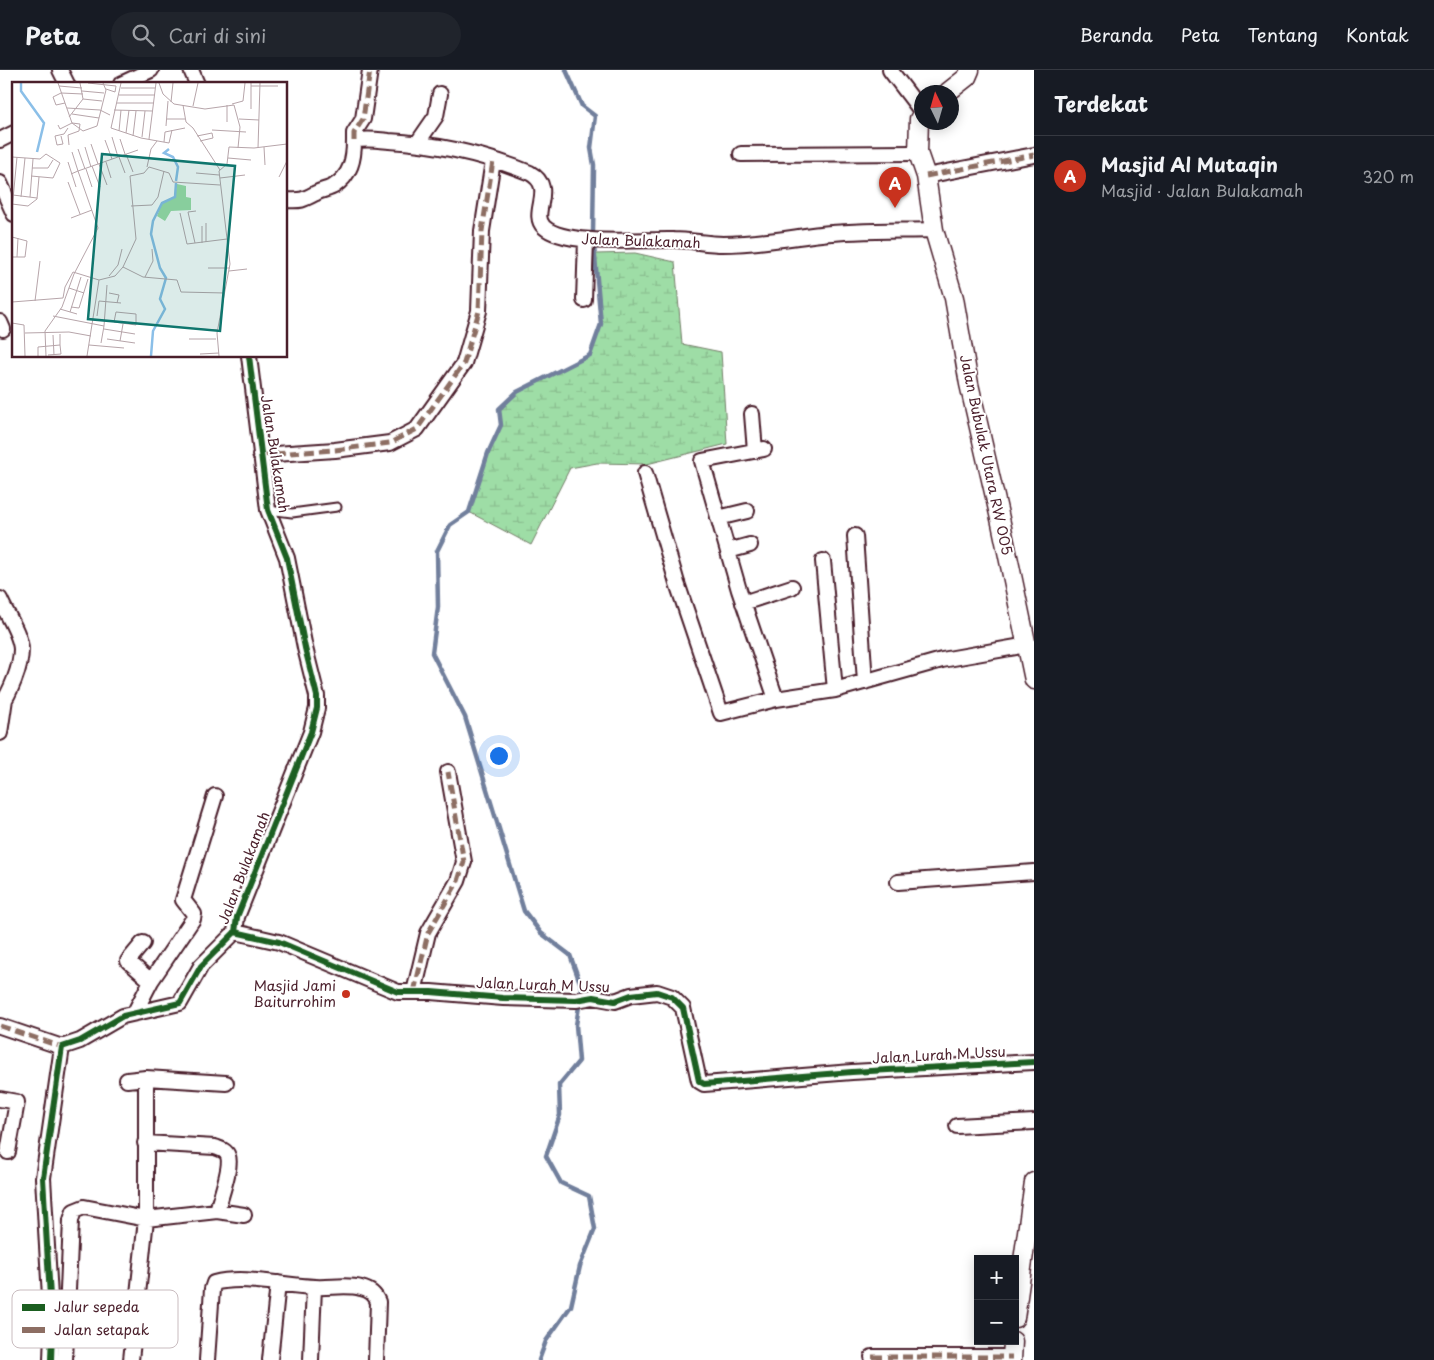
<!DOCTYPE html>
<html lang="id">
<head>
<meta charset="utf-8">
<style>
  :root { --surface:#171b24; --page:#20242c; --text:#f1f3f6; --muted:#9ea1a6; --line:#363941; --accent:#c8321e }
  body { margin:0; font-family:"Playpen Sans",sans-serif; background:var(--page); color:var(--text) }
  .controls { position:absolute; right:15px; bottom:15px; display:grid; overflow:hidden; border-radius:0px; box-shadow:0 2px 12px #0003 }
  .controls button { width:45px; height:45px; display:grid; place-items:center; padding:0; border:0; border-bottom:1px solid var(--line); background:var(--surface); color:var(--text); font:25px sans-serif }
  .compass { position:absolute; left:914px; top:15px; width:45px; height:45px; border-radius:50%; background:var(--surface); box-shadow:0 2px 12px #0003; rotate:355deg }
  .you { position:absolute; left:498px; top:685px; width:18px; height:18px; margin:-12px; border:4px solid #fff; border-radius:50%; background:#1a73e8; box-shadow:0 0 0 8px #1a73e833 }
  .badge { display:grid; place-items:center; width:32px; height:32px; border-radius:50%; background:var(--accent); color:#fff; font-size:16px; font-weight:700 }
  .pin { position:absolute; translate:-50% -41px; filter:drop-shadow(0 1px 2px #0008) }
  .pin::after { content:''; position:absolute; top:26px; width:18px; height:15px; background:inherit; clip-path:polygon(0 0,100% 0,50% 100%) }
  .list { margin:0; padding:0; list-style:none }
  h2 { display:flex; justify-content:space-between; align-items:center; height:65px; margin:0; padding:0 20px; font-size:21px }
  h2 small { font-size:16px; font-weight:400; color:var(--muted) }
  .list li { display:grid; grid-template-columns:32px 1fr auto; gap:15px; align-items:center; box-sizing:border-box; height:80px; padding:0 20px; border-top:1px solid var(--line) }
  .list b { display:block; font-size:19px; white-space:nowrap }
  .list p { margin:0; font-size:16px; white-space:nowrap; color:var(--muted) }
  .list em { font-size:16px; font-style:normal; color:var(--muted) }
  .icon { flex:none; width:28px; height:28px; fill:none; stroke:currentColor; stroke-width:2; stroke-linecap:round; stroke-linejoin:round }
  .map { position:relative; flex:none; width:1034px; height:1290px; overflow:hidden }
  header { display:flex; align-items:center; gap:30px; box-sizing:border-box; height:70px; padding:0 25px; background:var(--surface); border-bottom:1px solid var(--line) }
  header strong { font-size:24px }
  nav { display:flex; gap:28px; margin-inline-start:auto; font-size:18px }
  .search { width:350px; height:45px; background:var(--page); display:flex; align-items:center; gap:12px; box-sizing:border-box; padding:0 18px; border-radius:28px; color:var(--muted); font-size:19px }
  main { display:flex }
  aside { flex:1; background:var(--surface) }
  .map>svg:first-child { display:block }
</style>
</head>
<body>
<header>
<strong>Peta</strong>
<div class="search"><svg class="icon" aria-label="search" viewBox="0 0 24 24"><circle cx="10" cy="10" r="6"/><path d="M15 15l6 6"/></svg>Cari di sini</div>
<nav><a>Beranda</a><a>Peta</a><a>Tentang</a><a>Kontak</a></nav>
</header>
<main>
<div class="map">
<svg width="1034" height="1290" viewBox="0 0 1034 1290">
  <defs>
    <pattern id="wetland-marsh" width="20" height="14" patternUnits="userSpaceOnUse" patternTransform="scale(1.25)"><rect width="20" height="14" fill="#9edda6"/><path d="M1 5h8M5 5V1M11 12h8M15 12V8" fill="none" stroke="#8abd8f"/></pattern>
  </defs>
  <rect width="100%" height="100%" fill="#fff"/>
  <filter id="ink" filterUnits="userSpaceOnUse"><feTurbulence type="fractalNoise" baseFrequency=".02" numOctaves="2"/><feDisplacementMap in="SourceGraphic" scale="10" xChannelSelector="R" yChannelSelector="G"/><feConvolveMatrix kernelMatrix="1 2 1 2 8 2 1 2 1" color-interpolation-filters="sRGB"/></filter>
  <g filter="url(#ink)">
    <path fill="url(#wetland-marsh)" stroke="#747e68" d="M 635,183 L 675,192 L 682,274 L 721,282 L 727,374 L 647,394 L 597,393 L 570,398 L 531,475 L 469,442 L 488,383 L 501,355 L 499,339 L 517,322 L 590,285 L 601,254 L 596,184 Z"/>
    <g fill="none" stroke-linecap="round" stroke-linejoin="round">
      <path stroke="#717f9c" stroke-width="4.5" d="M 566,0 L 582,36 L 595,46 L 591,78 L 594,95 L 593,163
        M 539,1290 L 546,1271 L 571,1236 L 580,1196 L 595,1159 L 589,1126 L 561,1113 L 546,1086 L 560,1045 L 559,1015 L 579,991 L 576,955 L 582,918 L 570,885 L 541,863 L 524,841 L 465,647 L 432,583 L 438,537 L 437,481 L 450,455 L 469,442 L 488,383 L 501,355 L 499,339 L 517,322 L 590,285 L 601,254 L 594,176"/>
      <defs>
        <path id="service" d="M 268,440 L 292,443 L 337,437"/>
        <path id="minor" d="M 60,0 L 67,14
          M 191,0 L 197,14
          M 890,0 L 922,42
          M 121,14 L 151,0
          M 0,70 L 14,63
          M 354,71 L 354,63 L 363,49 L 370,0
          M 418,72 L 436,46 L 440,24
          M 741,84 L 918,83
          M 926,106 L 1034,85
          M 0,113 L 14,144
          M 286,130 C 302,131 303,130 316,123 C 322,120 329,119 334,116 C 351,105 354,89 354,71 C 365,68 378,70 389,71 C 436,74 486,85 530,103 C 557,118 529,143 544,157 C 566,177 644,169 674,170 C 690,170 707,174 723,174 C 756,174 788,168 821,164 C 858,160 896,161 934,160
          M 584,230 L 586,170
          M 0,252 L 3,259
          M 752,344 L 755,381
          M 764,379 L 702,391 L 739,520 L 776,629
          M 260,385 L 335,380 L 390,373 L 417,359 L 464,293 L 479,241 L 482,161 L 493,91
          M 645,403 L 677,513 L 721,643 L 776,629 L 835,620 L 942,590 L 1027,575
          M 718,448 L 747,441
          M 855,466 L 865,612
          M 728,481 L 750,475
          M 823,491 L 835,620
          M 0,529 C 6,544 20,562 21,579 C 21,598 10,623 0,637
          M 743,533 L 792,517
          M 0,663 L 5,629
          M 898,812 L 1034,802
          M 235,862 L 279,872 L 398,922 L 431,922 L 503,928 L 576,930 L 593,927 L 615,931 L 631,925 L 657,922 L 672,927 L 683,938 L 699,1011 L 704,1014 L 852,1002 L 1034,992
          M 143,873 L 128,891 L 151,911
          M 414,922 L 428,863 L 458,811 L 464,792 L 448,702
          M 135,942 L 151,911 L 193,849 L 194,844 L 183,830 L 215,726
          M 0,956 L 62,977
          M 146,1008 L 226,1013
          M 127,1010 L 146,1008 L 146,1149 L 131,1290
          M 0,1029 L 17,1032 L 8,1082
          M 957,1056 L 1034,1052
          M 145,1073 L 215,1077 C 220,1079 226,1080 228,1086 C 232,1097 220,1128 217,1141
          M 872,1287 L 1012,1287
          M 51,1290 L 52,1261 L 43,1108 L 62,977 L 80,971 L 123,946 L 180,933 L 201,896 L 235,862 L 237,847 L 311,662 L 317,638 L 317,626 L 305,578 L 287,488 L 268,440 L 249,286
          M 65,1290 L 71,1150 L 74,1141 L 84,1137 L 146,1149 L 217,1141 L 244,1145
          M 207,1290 L 212,1219 L 214,1213 C 244,1205 284,1216 315,1217 C 330,1218 347,1214 361,1218 C 370,1220 375,1224 378,1232 L 376,1290
          M 270,1290 L 278,1213
          M 311,1290 L 314,1217"/>
        <path id="tertiary" d="M 948,22 L 967,7 L 970,0
          M 922,45 L 919,49 L 918,83 L 926,106 L 934,160 L 954,228 L 969,314 L 1001,453 L 1034,610
          M 1015,1248 L 1034,1112
          M 1012,1290 L 1013,1271"/>
      </defs>
      <use href="#service" stroke="#4a1f2b" stroke-width="11"/>
      <use href="#minor" stroke="#4a1f2b" stroke-width="18"/>
      <use href="#tertiary" stroke="#4a1f2b" stroke-width="21"/>
      <use href="#service" stroke="#fff" stroke-width="7"/>
      <use href="#minor" stroke="#fff" stroke-width="14"/>
      <use href="#tertiary" stroke="#fff" stroke-width="18"/>
      <path stroke="#8d6e63" stroke-width="5" stroke-dasharray="10 5" stroke-linecap="butt" d="M 354,71 L 354,63 L 363,49 L 370,0
        M 926,106 L 1034,85
        M 260,385 L 335,380 L 390,373 L 417,359 L 464,293 L 479,241 L 482,161 L 493,91
        M 414,922 L 428,863 L 458,811 L 464,792 L 448,702
        M 0,956 L 62,977
        M 872,1287 L 1012,1287"/>
      <defs>
        <path id="cycleway" d="M 235,862 L 279,872 L 398,922 L 431,922 L 503,928 L 576,930 L 593,927 L 615,931 L 631,925 L 657,922 L 672,927 L 683,938 L 699,1011 L 704,1014 L 852,1002 L 1034,992
          M 51,1290 L 52,1261 L 43,1108 L 62,977 L 80,971 L 123,946 L 180,933 L 201,896 L 235,862 L 237,847 L 311,662 L 317,638 L 317,626 L 305,578 L 287,488 L 268,440 L 249,286"/>
      </defs>
      <use href="#cycleway" stroke="#fff" stroke-width="9"/>
      <use href="#cycleway" stroke="#1b5e20" stroke-width="6"/>
    </g>
  </g>
  <circle fill="#c8321e" stroke="#fff" stroke-width="2" cx="346" cy="924" r="5"/>
  <g text-anchor="middle" stroke-width="4" stroke-linejoin="round" paint-order="stroke">
    <g font-size="14" fill="#4a1f2b" stroke="#fff">
      <text transform="translate(641 171) rotate(2)" y="5">Jalan Bulakamah</text>
      <text transform="translate(275 384) rotate(81)" y="5">Jalan Bulakamah</text>
      <text transform="translate(986 385) rotate(78)" y="5">Jalan Bubulak Utara RW 005</text>
      <text transform="translate(244 798) rotate(-69)" y="5">Jalan Bulakamah</text>
      <text transform="translate(543 915) rotate(2)" y="5">Jalan Lurah M Ussu</text>
      <text transform="translate(939 985) rotate(-3)" y="5">Jalan Lurah M Ussu</text>
    </g>
    <g font-size="14" fill="#4a1f2b" stroke="#fff" text-anchor="end">
      <text x="336" y="921">Masjid Jami<tspan x="336" dy="16">Baiturrohim</tspan></text>
    </g>
  </g>
  <g transform="translate(12 12)">
    <rect width="275" height="275" fill="#fff"/>
    <path d="M 165,102 L 174,104 L 174,115 L 179,116 L 179,128 L 159,129 L 153,139 L 145,134 L 150,121 L 163,115 Z" fill="#9edda6"/>
    <path fill="none" stroke="#8bbfe8" stroke-width="2.5" d="M 9,1 L 9,9 L 32,41 L 25,70M 157,67 L 152,71 L 161,75 L 166,85 L 164,99M 139,274 L 141,249 L 153,227 L 148,217 L 154,196 L 148,186 L 139,152 L 141,139 L 150,121 L 163,115 L 164,101"/>
    <path fill="none" stroke="#b7a5aa" stroke-width="1" d="M 46,1 L 60,41 L 68,42 L 67,49 L 56,53 L 57,63M 76,1 L 104,4 L 103,10 L 94,7M 109,1 L 99,46 L 129,56 L 157,61 L 160,48M 147,1 L 151,12 L 162,22 L 193,27 L 222,23 L 228,45 L 226,66M 47,4 L 70,6M 239,4 L 266,4M 109,6 L 143,6M 70,9 L 92,11M 107,13 L 143,13M 71,17 L 90,19M 159,20 L 161,1M 53,21 L 44,23 L 41,15 L 49,11 L 71,12M 105,21 L 142,21M 220,22 L 231,19 L 233,1M 171,23 L 174,40 L 181,46 L 208,88M 181,24 L 186,1M 55,26 L 88,28 L 98,33M 239,27 L 239,1M 102,28 L 140,29M 60,32 L 87,36M 57,35 L 71,17 L 68,1M 155,37 L 173,37M 227,37 L 247,38M 215,40 L 215,23M 46,43 L 48,47 L 60,41 L 71,49 L 85,44M 85,44 L 94,8 L 91,1M 154,44 L 156,19M 200,48 L 234,50M 107,49 L 109,28M 114,51 L 117,28M 49,54 L 51,62 L 45,63 L 43,54 L 52,52 L 56,46M 121,54 L 124,29M 185,54 L 200,51 L 201,56 L 188,59M 100,55 L 106,75M 130,55 L 133,29M 108,57 L 113,72M 137,57 L 144,1M 93,58 L 100,77M 152,60 L 153,50 L 173,46M 79,62 L 86,82M 73,65 L 79,85M 252,65 L 253,83M 246,66 L 248,1M 66,67 L 73,87M 114,72 L 121,90M 0,75 L 28,77 L 34,72 L 48,81 L 41,96 L 19,94M 107,75 L 113,91M 216,76 L 239,78M 56,80 L 64,105M 94,80 L 99,96M 87,82 L 95,103M 80,84 L 88,105M 135,85 L 139,67 L 145,59M 20,86 L 36,86 L 41,78M 74,87 L 80,105M 184,91 L 207,93M 59,92 L 66,89 L 60,70M 267,95 L 275,79M 208,96 L 233,93M 56,100 L 68,132M 1,113 L 25,116M 9,115 L 13,76M 18,115 L 21,77M 0,122 L 16,124 L 25,117 L 27,95M 119,124 L 140,123 L 146,115 L 152,89M 0,128 L 5,75M 168,131 L 175,162 L 215,157M 59,136 L 80,128M 190,144 L 190,161M 0,155 L 15,159 L 13,175 L 0,175M 194,160 L 194,141M 183,161 L 176,130 L 184,129M 5,175 L 6,156M 111,185 L 131,195 L 165,198 L 169,210 L 213,211M 196,186 L 218,186M 217,189 L 235,187M 97,194 L 106,183 L 110,167M 133,195 L 141,179 L 140,167M 57,206 L 72,211M 97,211 L 107,213 L 105,221M 23,219 L 28,179M 0,220 L 51,216 L 53,205 L 61,190 L 87,198M 59,225 L 67,226 L 76,197M 48,227 L 65,232M 58,230 L 69,195M 104,230 L 124,232 L 124,243 L 102,240 ZM 41,234 L 92,244 L 89,261M 85,234 L 87,219 L 109,221M 0,241 L 12,243 L 13,274M 92,244 L 95,203M 92,247 L 123,252M 187,247 L 205,248M 13,251 L 57,250 L 79,254M 41,253 L 42,273M 95,257 L 123,261M 177,257 L 204,257M 108,259 L 111,242M 77,263 L 112,266M 188,272 L 207,271M 36,273 L 49,272 L 48,263M 26,274 L 26,265 L 48,263 L 48,252M 34,274 L 33,249 L 50,225 L 62,192 L 86,146 L 66,89 L 126,68M 75,274 L 87,198 L 103,194 L 111,185 L 124,157 L 118,94 L 132,91 L 137,85 L 157,91 L 161,100 L 208,103M 207,274 L 205,251 L 218,182 L 207,89 L 215,82 L 217,65 L 242,66 L 275,62"/>
    <path fill="#0f766e" fill-opacity="0.15" stroke="#0f766e" stroke-width="2.5" d="M 90,72 L 223,84 L 208,249 L 76,237 Z"/>
    <rect width="275" height="275" fill="none" stroke="#4a1f2b" stroke-width="2.5"/>
  </g>
  <rect x="12" y="1220" width="166" height="58" rx="8" fill="#fff" stroke="#c9bcbf" stroke-width="1"/>
  <rect x="22" y="1234" width="23" height="7" fill="#1b5e20"/>
  <rect x="22" y="1257" width="23" height="6" fill="#8d6e63"/>
  <g font-size="14" fill="#4a1f2b">
    <text x="54" y="1242">Jalur sepeda</text>
    <text x="54" y="1265">Jalan setapak</text>
  </g>
</svg>
<div class="controls">
<button>+</button>
<button>−</button>
</div>
<svg class="compass" viewBox="-18 -18 36 36"><path d="M0-13l5 13h-10z" fill="#e53935"/><path d="M0 13l5-13h-10z" fill="#9ea1a6"/></svg>
<div class="you"></div>
<div class="pin badge" style="left:895px;top:138px">A</div>
</div>
<aside>
<h2>Terdekat<small></small></h2>
<ul class="list">
<li><span class="badge">A</span><div><b>Masjid Al Mutaqin</b><p>Masjid · Jalan Bulakamah</p></div><em>320 m</em></li>
</ul>
</aside>
</main>
</body>
</html>
